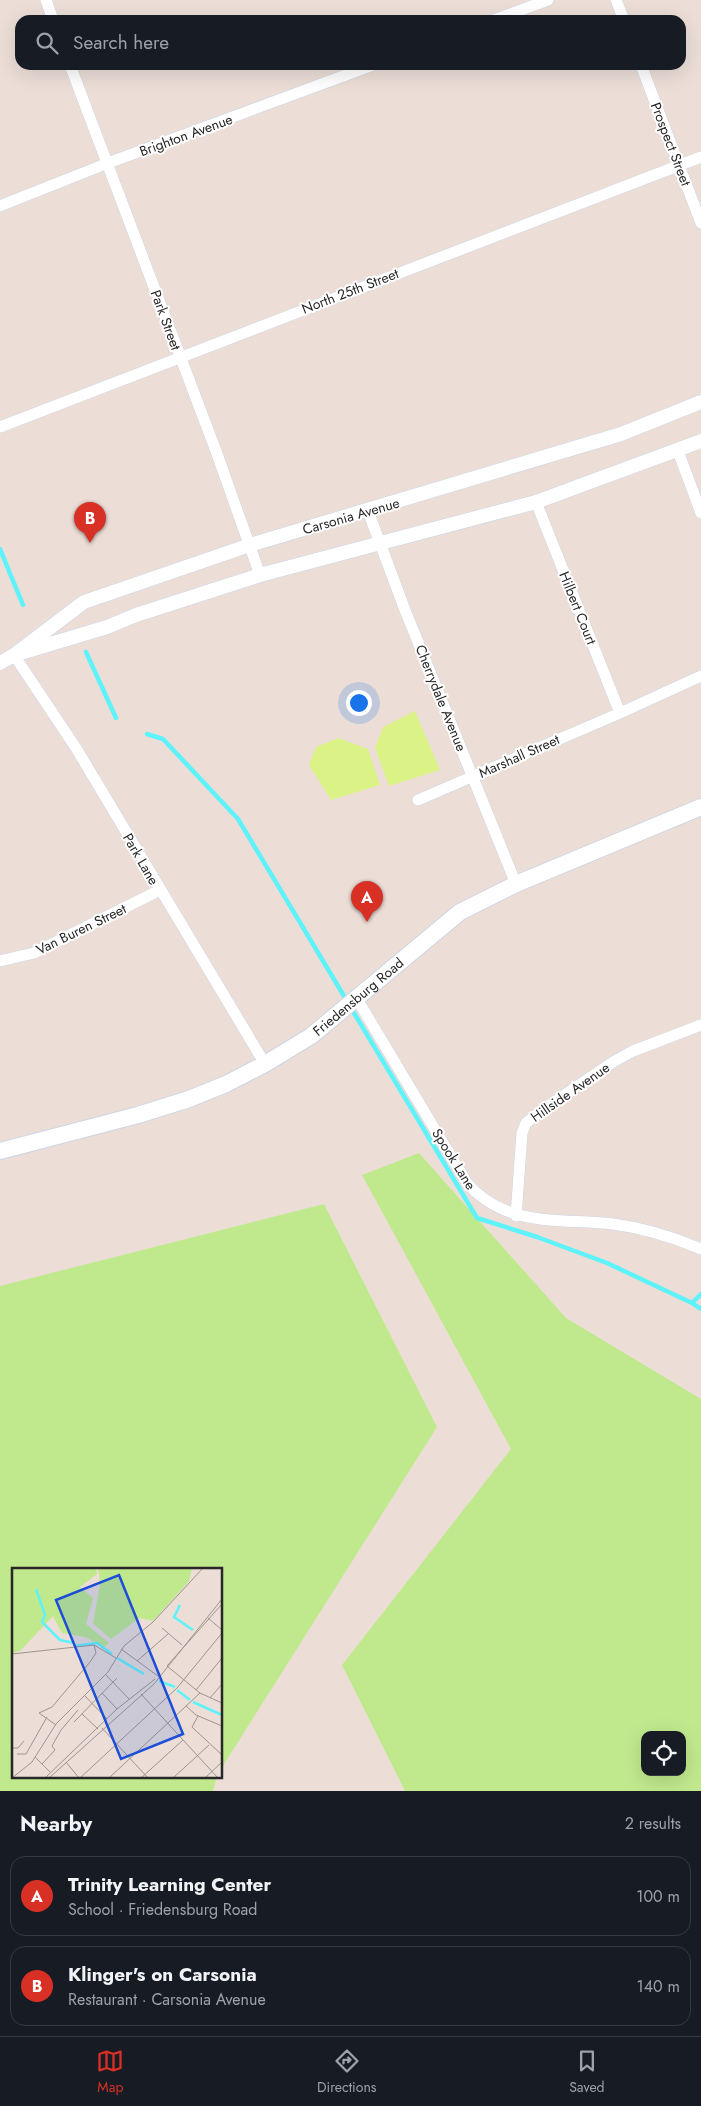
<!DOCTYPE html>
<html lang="en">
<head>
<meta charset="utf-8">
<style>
  :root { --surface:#171b24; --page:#20242c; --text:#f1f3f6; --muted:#9ea1a6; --line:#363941; --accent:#d93025 }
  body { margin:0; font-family:Jost,sans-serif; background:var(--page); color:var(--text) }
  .controls { position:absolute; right:15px; bottom:15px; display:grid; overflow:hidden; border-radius:10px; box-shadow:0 5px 20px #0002 }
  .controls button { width:45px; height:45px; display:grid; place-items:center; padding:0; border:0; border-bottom:1px solid var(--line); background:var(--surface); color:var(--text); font:25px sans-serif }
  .you { position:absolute; left:358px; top:702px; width:18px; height:18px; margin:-12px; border:4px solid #fff; border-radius:50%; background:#1a73e8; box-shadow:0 0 0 8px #1a73e833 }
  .badge { display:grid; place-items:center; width:32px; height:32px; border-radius:50%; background:var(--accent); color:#fff; font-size:16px; font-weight:700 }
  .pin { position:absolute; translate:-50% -41px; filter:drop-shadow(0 1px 2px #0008) }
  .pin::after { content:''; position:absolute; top:26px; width:18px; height:15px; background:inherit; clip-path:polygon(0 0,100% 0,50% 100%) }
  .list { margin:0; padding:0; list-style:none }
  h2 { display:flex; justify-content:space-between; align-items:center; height:65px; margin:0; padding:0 20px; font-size:21px }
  h2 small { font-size:16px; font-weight:400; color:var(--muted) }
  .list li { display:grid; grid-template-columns:32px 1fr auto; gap:15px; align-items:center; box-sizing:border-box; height:80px; margin:0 10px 10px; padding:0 10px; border:1px solid var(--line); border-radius:15px }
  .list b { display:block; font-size:19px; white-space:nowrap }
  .list p { margin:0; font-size:16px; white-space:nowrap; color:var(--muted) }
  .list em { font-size:16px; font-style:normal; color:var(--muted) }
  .icon { flex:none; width:28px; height:28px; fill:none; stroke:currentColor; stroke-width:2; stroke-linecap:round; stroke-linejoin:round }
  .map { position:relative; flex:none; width:701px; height:1791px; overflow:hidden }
  .search { position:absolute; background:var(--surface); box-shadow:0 5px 20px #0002; left:15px; right:15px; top:15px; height:55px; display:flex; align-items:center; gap:12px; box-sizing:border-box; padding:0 18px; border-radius:15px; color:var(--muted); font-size:19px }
  .sheet { height:245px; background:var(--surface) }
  nav { display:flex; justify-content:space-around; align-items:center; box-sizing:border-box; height:70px; border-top:1px solid var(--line); background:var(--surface); font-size:14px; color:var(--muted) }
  nav a { display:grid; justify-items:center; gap:2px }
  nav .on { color:var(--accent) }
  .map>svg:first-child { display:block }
</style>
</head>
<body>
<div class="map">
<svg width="701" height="1791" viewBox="0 0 701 1791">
  <rect width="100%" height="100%" fill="#ecded7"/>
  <path fill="#c0e98d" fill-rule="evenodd" d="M 419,1153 L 566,1318 L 701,1399 L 701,1791 L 405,1791 L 342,1665 L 511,1449 L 362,1175 ZM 645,1735 L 682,1735 L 682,1772 L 645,1772 Z
    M 324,1204 L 437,1427 L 221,1769 L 221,1570 L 14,1570 L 14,1777 L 217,1777 L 213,1791 L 0,1791 L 0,1286 Z"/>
  <path fill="#dbf287" d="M 415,711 L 440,770 L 389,786 L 375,748 L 383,727 Z
    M 338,738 L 368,749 L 380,785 L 331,800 L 309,765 L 316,747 Z"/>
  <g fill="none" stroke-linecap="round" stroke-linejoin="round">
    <path stroke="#5ef2fa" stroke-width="4.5" d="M 0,549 L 23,605
      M 86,652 L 116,718
      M 147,734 L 163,739 L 238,819 L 347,1001
      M 351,1008 L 477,1218 L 537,1237 L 607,1263 L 692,1303 L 701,1294
      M 692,1303 L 701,1309"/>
    <defs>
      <path id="minor" d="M 46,0 L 53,20
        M 616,0 L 624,20
        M 494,20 L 548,0
        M 70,65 L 216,451 L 260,575
        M 641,65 L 701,223
        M 0,206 L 108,163 L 373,65
        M 0,427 L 701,157
        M 678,451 L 701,513
        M 536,502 L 620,713
        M 368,511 L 405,610 L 516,884
        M 14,655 L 76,748 L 265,1064
        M 418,800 L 620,713 L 701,676
        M 0,961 L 34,953 L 160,890
        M 357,999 L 467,1183 C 506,1228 560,1218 613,1224 C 644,1228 673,1237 701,1249
        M 516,1216 L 522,1133 L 526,1123 L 545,1108 L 613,1062 L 633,1051 L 701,1025"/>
      <path id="tertiary" d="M 24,652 L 107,627 L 136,615 L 260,575 L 536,502 L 701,441
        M 0,663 L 14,655 L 84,602 L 250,545 L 621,434 L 701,402"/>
      <g id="secondary">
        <path id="s1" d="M 0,1151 L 138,1115 L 189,1099 L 226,1084 L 265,1064 L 311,1036 L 460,912 L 516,884 L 701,807"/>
      </g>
    </defs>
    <use href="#minor" stroke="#ccd5e3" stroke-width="12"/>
    <use href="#tertiary" stroke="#ccd5e3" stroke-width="15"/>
    <use href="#secondary" stroke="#ccd5e3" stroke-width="18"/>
    <use href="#minor" stroke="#fff" stroke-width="11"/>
    <use href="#tertiary" stroke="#fff" stroke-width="14"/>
    <use href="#secondary" stroke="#fff" stroke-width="16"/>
  </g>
  <g text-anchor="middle" stroke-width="4" stroke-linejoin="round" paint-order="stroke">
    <g font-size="14" fill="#272727" stroke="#fff">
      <text transform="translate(186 135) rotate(-20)" y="5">Brighton Avenue</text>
      <text transform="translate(671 144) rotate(69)" y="5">Prospect Street</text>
      <text transform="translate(350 291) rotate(-21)" y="5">North 25th Street</text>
      <text transform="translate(166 320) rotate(70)" y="5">Park Street</text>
      <text transform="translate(351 516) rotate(-16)" y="5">Carsonia Avenue</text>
      <text transform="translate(578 608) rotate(68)" y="5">Hilbert Court</text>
      <text transform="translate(441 698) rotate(68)" y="5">Cherrydale Avenue</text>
      <text transform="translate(519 756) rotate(-24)" y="5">Marshall Street</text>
      <text transform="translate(141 859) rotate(60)" y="5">Park Lane</text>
      <text transform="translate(81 929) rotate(-26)" y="5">Van Buren Street</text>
      <text dy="5" stroke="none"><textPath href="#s1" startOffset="395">Friedensburg Road</textPath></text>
      <text transform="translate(570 1092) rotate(-35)" y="5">Hillside Avenue</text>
      <text transform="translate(454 1159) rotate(58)" y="5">Spook Lane</text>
    </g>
  </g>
  <g transform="translate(12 1568)">
    <rect width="210" height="210" fill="#ecded7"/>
    <path d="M 1,0 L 84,0 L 85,6 L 68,19 L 81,30 L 74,56 L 97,75 L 92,79 L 73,69 L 50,65 L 41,48 L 8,83 L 0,85 ZM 86,0 L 180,0 L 177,13 L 141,53 L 127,50 L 99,71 L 81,55 L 88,16 Z" fill="#c0e98d"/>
    <path fill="none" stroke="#5ef2fa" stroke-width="2.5" d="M 24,21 L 33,47 L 30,54 L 48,72 L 62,75M 168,37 L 162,49 L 181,62M 62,78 L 85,75 L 100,86M 105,90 L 132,106M 147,113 L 163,119M 165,122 L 178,132M 181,134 L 210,147"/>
    <path fill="none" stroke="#9d9591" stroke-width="1" d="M 196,50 L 210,62M 150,60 L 170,77M 109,81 L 146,108M 0,86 L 82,77 L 104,90M 125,93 L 156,66M 155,98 L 210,36M 155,98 L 188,125 L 210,135M 93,106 L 117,131M 184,122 L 210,90M 90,125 L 105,141M 129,126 L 206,210M 72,127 L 95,151M 198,130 L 210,116M 174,138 L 184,147 L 210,158M 70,146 L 86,161M 186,148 L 180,159 L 210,187M 62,154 L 105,110M 44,157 L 27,145 L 40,139 L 78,94 L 84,85 L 82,77M 90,160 L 136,210M 0,180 L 6,180 L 12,173M 5,186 L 14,186 L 35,149M 23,189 L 38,204M 54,194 L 67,210M 30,196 L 43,182 L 40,178 L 49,162 L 66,142M 0,210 L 20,194 L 44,156 L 96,104 L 112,78 L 141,54 L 191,0M 33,210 L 105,141 L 143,111M 37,210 L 142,116 L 210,31M 68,210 L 165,120 L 210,65M 97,210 L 188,125M 129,210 L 171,172M 161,210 L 197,177M 193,210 L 210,194"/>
    <path fill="#1d4ed8" fill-opacity="0.15" stroke="#1d4ed8" stroke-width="2.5" d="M 107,7 L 171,166 L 109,191 L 44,32 Z"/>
    <rect width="210" height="210" fill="none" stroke="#272727" stroke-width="2.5"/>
  </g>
</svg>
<div class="controls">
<button><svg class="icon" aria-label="locate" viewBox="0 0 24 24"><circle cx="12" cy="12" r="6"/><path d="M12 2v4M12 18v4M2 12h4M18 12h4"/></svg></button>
</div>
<div class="you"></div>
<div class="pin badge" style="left:367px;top:922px">A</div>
<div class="pin badge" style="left:90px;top:543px">B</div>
<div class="search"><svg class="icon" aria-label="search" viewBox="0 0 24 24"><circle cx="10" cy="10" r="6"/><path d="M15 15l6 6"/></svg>Search here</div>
</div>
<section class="sheet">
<h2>Nearby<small>2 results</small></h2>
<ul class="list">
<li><span class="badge">A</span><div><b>Trinity Learning Center</b><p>School · Friedensburg Road</p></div><em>100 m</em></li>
<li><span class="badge">B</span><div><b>Klinger's on Carsonia</b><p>Restaurant · Carsonia Avenue</p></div><em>140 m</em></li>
</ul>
</section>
<nav>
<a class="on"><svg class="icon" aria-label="map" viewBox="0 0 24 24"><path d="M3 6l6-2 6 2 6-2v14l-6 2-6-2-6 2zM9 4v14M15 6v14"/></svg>Map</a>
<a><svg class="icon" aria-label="directions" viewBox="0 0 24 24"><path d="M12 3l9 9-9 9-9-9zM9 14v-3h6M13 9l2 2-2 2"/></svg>Directions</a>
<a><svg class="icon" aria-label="saved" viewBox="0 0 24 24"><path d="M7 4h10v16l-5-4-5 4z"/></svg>Saved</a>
</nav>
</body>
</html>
